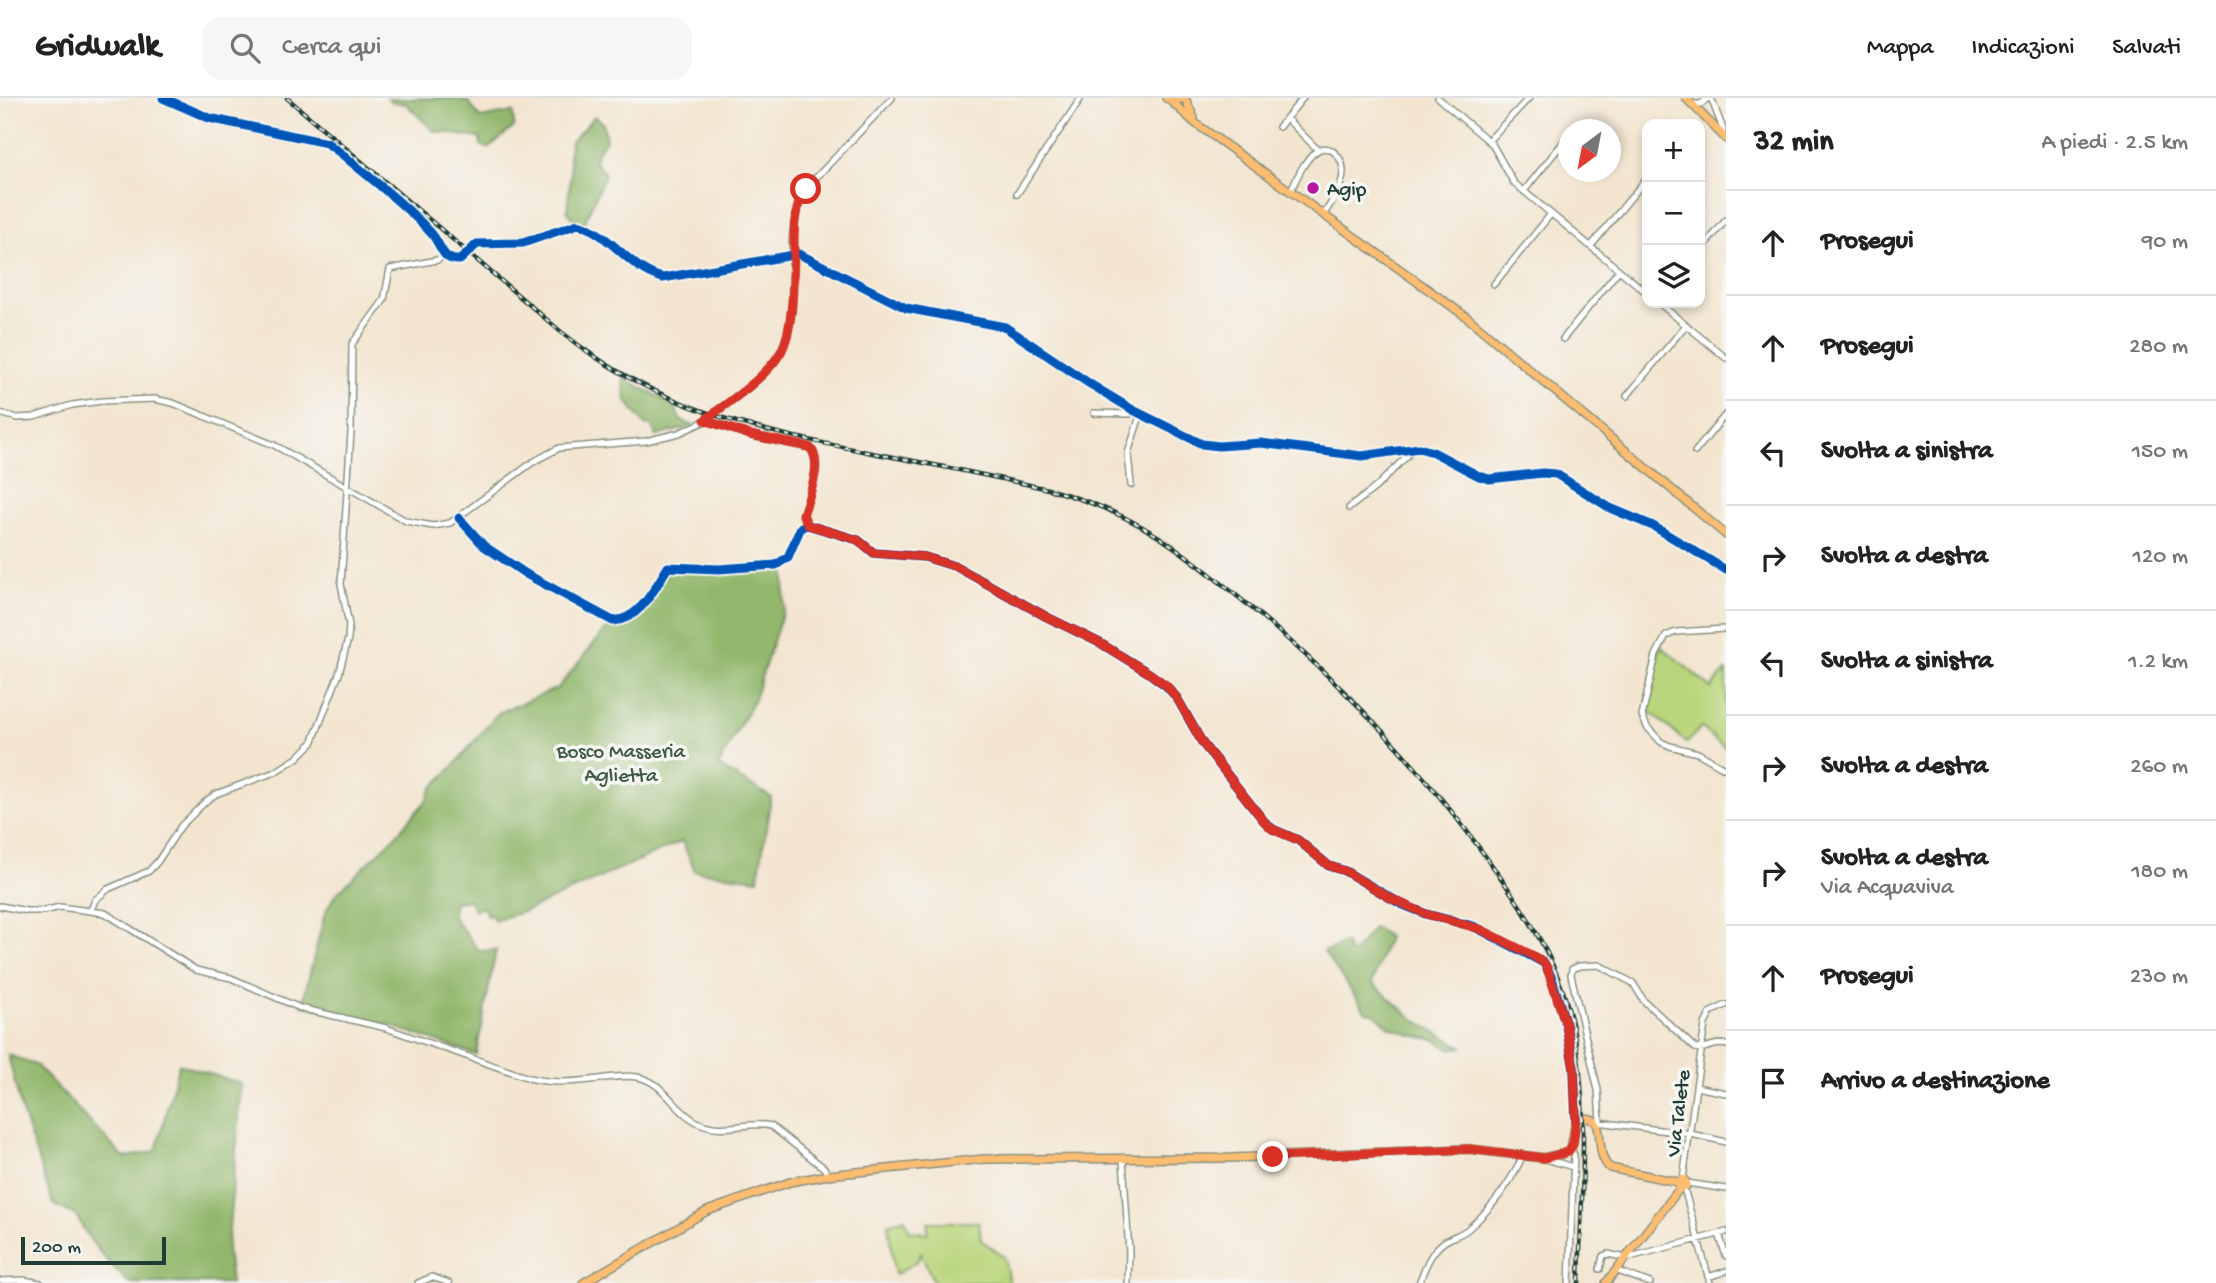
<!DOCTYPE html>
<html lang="it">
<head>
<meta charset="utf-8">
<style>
  :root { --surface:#fff; --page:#f6f6f6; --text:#222; --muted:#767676; --line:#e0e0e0 }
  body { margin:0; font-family:"Gochi Hand",sans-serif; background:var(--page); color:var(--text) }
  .controls { position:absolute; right:21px; top:21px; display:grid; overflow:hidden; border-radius:14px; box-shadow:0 4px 10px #0003 }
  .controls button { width:63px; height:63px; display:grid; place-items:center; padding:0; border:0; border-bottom:2px solid var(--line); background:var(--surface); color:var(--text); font:35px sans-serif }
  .compass { position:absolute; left:1558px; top:21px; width:63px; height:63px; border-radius:50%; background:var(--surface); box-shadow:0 4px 10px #0003; rotate:212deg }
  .scale { position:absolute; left:21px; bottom:18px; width:145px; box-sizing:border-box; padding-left:7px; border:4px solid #1f3d34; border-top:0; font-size:19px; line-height:24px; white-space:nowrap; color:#1f3d34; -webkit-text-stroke:5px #f6f6f2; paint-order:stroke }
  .stop { position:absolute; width:21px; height:21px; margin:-16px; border:5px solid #d93025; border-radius:50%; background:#fff }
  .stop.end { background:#d93025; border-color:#fff; box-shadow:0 2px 7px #0008 }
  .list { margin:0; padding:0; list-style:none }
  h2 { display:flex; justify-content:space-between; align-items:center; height:91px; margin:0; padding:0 28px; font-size:30px }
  h2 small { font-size:23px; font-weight:400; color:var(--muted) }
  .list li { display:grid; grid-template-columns:46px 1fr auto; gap:21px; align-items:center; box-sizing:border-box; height:105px; padding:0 28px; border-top:2px solid var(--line) }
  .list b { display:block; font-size:26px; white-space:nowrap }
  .list p { margin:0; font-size:23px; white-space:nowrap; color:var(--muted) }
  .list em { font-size:23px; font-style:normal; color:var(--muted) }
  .icon { flex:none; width:38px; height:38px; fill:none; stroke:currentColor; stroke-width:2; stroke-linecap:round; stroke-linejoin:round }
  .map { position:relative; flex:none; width:1726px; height:1185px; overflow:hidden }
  header { display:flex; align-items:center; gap:42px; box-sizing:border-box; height:98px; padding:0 35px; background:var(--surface); border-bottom:2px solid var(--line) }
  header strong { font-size:33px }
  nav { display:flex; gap:38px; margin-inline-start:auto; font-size:24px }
  .search { width:490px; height:63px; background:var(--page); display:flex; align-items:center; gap:18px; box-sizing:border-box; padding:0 24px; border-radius:21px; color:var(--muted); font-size:26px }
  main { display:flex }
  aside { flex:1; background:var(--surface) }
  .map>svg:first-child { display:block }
</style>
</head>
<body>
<header>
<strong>Gridwalk</strong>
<div class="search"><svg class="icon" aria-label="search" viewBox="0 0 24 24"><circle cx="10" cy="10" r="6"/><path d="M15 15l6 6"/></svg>Cerca qui</div>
<nav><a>Mappa</a><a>Indicazioni</a><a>Salvati</a></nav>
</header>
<main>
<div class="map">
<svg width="1726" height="1185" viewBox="0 0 1726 1185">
  <rect width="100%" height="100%" fill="#f6f6f2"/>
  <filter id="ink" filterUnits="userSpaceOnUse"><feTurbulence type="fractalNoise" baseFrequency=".0143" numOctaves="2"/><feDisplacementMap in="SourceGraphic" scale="14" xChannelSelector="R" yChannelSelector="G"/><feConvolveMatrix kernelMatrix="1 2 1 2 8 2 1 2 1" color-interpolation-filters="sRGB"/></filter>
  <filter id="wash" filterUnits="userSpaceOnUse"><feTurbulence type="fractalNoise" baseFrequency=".00686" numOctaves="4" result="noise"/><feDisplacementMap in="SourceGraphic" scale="28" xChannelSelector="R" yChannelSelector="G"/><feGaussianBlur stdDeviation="1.57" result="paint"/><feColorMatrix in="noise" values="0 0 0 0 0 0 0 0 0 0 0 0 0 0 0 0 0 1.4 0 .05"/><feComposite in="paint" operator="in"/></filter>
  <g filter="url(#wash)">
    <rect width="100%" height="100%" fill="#f3e5d0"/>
    <path fill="#b9d67c" stroke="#6c8a58" stroke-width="2" d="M 1661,548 L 1711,590 L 1726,573 L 1726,651 L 1701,629 L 1687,645 L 1647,611 L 1653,594 L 1651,581 Z
      M 905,1120 L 910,1133 L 927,1135 L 928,1124 L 979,1124 L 981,1142 L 1004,1159 L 1009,1185 L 934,1185 L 921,1155 L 918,1162 L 895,1177 L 888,1126 Z"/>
    <path fill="#92b76c" stroke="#587a50" stroke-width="2" d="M 452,0 L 469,4 L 480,20 L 513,14 L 514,29 L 488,50 L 481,47 L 480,40 L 434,33 L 406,6 L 392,4 L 388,1 Z
      M 595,18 L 603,25 L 606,42 L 597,54 L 595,65 L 605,76 L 584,126 L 577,126 L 567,113 L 571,74 L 569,59 L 570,45 Z
      M 625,281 L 676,308 L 676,311 L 680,322 L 694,328 L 656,338 L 652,328 L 645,327 L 626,302 L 623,283 Z
      M 785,466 L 784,510 L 754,601 L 718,668 L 771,699 L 758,781 L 695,773 L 682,743 L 523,814 L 494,822 L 492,817 L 488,818 L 483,809 L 474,812 L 470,802 L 454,804 L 453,819 L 479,853 L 496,852 L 476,957 L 386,926 L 302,907 L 325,815 L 334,798 L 391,743 L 426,703 L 432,690 L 452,670 L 498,615 L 558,590 L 605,532 C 615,524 627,525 637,518 C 650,507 660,484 670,470 L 738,473 Z
      M 1374,829 L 1388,839 L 1372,885 L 1415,922 L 1462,949 L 1449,951 L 1436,942 L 1411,937 L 1388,928 L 1374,915 L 1366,914 L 1324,854 L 1345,845 L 1350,856 L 1353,855 Z
      M 8,957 L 36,967 L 124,1060 L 156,1053 L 179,966 L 242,986 L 227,1151 L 231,1185 L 129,1185 C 109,1165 88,1144 77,1118 L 53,1106 L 22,1014 Z"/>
  </g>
  <g filter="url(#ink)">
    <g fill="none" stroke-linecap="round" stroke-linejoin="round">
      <defs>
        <path id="minor" d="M 163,0 L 209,20 L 327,45 L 342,56 L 430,134 L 446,160 L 456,163 L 463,160
          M 1438,0 L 1492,46 L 1514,85 L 1647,195
          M 1711,0 L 1723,31 L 1723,38
          M 1693,6 L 1701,6 L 1708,0
          M 1286,20 L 1318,52
          M 1279,29 L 1303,0
          M 1489,42 L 1529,0
          M 1291,92 C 1297,80 1306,57 1320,51 C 1325,49 1332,51 1335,55 C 1354,72 1335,100 1324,116
          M 1524,93 L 1565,42
          M 1017,96 L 1081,0
          M 1591,148 L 1647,80
          M 472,150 C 483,140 500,148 515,146 C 537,144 557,131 578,126 C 612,136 632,177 668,180 L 799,156 L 906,210 L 1005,229 L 1090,286 L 1133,312 L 1202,346 L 1219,348 L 1261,345 L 1362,358 L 1419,350 L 1433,354 L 1479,378 L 1489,381 L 1542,375 L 1556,376 L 1610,410 L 1653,428 L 1726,472
          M 1700,153 L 1726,122
          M 1494,186 L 1551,116
          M 1659,205 L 1726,260
          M 1563,241 L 1619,172
          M 1627,298 L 1686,227
          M 0,315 L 17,320 L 34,319 L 72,307 L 102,303 L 154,301 L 173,305 L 276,348 L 406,423 L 433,428 L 450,425 L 533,364 L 559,350 L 646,343 L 679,335 L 701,325 C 726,306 766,281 781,253 C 807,206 775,130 810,86 L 892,0
          M 1094,315 L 1130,316 L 1133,312
          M 705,322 L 749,337 L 811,350 C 823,369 808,398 803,417 L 808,427
          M 1695,354 L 1726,316
          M 1131,387 L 1128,355 L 1141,315
          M 1349,410 L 1376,389 L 1415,350
          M 459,420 L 484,448 L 526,476 L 613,523 C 641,521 654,491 668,469 L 719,471 L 776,467 L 788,459 L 801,429 L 808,427 L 858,442 L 874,455 L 925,459 L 957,469 L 1047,519 L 1100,545 L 1149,575 L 1166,588 L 1177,600 L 1203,646 L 1264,723 L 1273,731 L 1298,742 L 1329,768 L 1345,773 L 1401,806 L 1426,816 L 1473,828 L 1544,865 L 1552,880 L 1566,927 L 1574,970 L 1576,1022
          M 1726,531 L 1676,534 L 1666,538 L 1656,557 L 1642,618 L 1647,629 L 1661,644 L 1670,648 L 1698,655 L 1726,671
          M 0,808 L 27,813 L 44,813 L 60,809 L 105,815 L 196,872 L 231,880 L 300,910 L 386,930 L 529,980 C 553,986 575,984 599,981 C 612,979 625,977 637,979 C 664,983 674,1013 697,1024 C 724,1037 746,1022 771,1028 L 824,1070 L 828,1077
          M 91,812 L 95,802 L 108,791 L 149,773 L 158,763 L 181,728 L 206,703 L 216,696 L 275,674 L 297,660 L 312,645 L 339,576 L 348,541 L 349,527 L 341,486 L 351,334 L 352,246 L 384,202 L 390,171 L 437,162 L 444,158
          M 1696,989 L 1726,995
          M 1598,1024 L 1691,1036 L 1726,1044
          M 1600,1024 L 1598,992 L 1571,877 L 1572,871 L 1579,868 L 1599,867 L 1633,885 L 1644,903 L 1695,950 C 1706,953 1714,943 1726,947
          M 1542,1060 L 1573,1069
          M 1123,1061 L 1129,1154 L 1128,1185
          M 1683,1081 L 1705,926 L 1711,914 L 1726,907
          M 1687,1085 L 1726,1091
          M 1684,1090 L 1710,1185
          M 1719,1136 L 1726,1158
          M 1600,1171 L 1603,1158 L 1608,1156 L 1626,1160 L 1726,1134
          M 1615,1172 L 1650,1185
          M 1708,1179 L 1726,1173
          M 0,1183 L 24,1182 L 40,1185
          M 418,1185 L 432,1179 L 449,1185
          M 1419,1185 C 1425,1170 1430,1154 1444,1144 C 1452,1138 1461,1137 1468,1131 C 1492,1110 1510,1087 1523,1057
          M 1569,1185 L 1574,1057 L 1571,1051"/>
        <path id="major" d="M 1166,0 L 1175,4 L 1182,0
          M 1185,0 L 1194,20
          M 1686,0 L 1726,41
          M 1172,4 L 1195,25 L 1468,220 L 1726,437
          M 583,1185 L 707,1113 L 790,1084 L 828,1077 L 984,1061 L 1231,1060 L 1469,1051 L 1544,1060 L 1562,1056 L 1571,1051 L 1576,1022 C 1613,1011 1590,1054 1610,1070 L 1678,1084 L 1683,1081 L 1686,1084 L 1686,1088 L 1680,1090 L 1678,1084
          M 1606,1185 L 1680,1090"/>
      </defs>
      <use href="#minor" stroke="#899182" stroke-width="8"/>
      <use href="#major" stroke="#899182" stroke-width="10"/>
      <use href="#minor" stroke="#fff" stroke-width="5"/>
      <use href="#major" stroke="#fcbd6f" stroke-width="7"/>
      <defs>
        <path id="rail" d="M 287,0 L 560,233 C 658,312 751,331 872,355 C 931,366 990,378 1048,391 C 1088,402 1125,417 1159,439 C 1189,458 1216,481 1243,503 C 1334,577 1417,664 1486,759 C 1517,802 1547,845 1564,896 C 1593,984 1581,1093 1579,1185"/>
      </defs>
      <use href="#rail" stroke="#1f3d34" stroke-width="4.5"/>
      <use href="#rail" stroke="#f6f6f2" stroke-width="2" stroke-dasharray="5" stroke-linecap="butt"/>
      <defs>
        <path id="minor-bridge" d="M 463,160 L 472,150"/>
      </defs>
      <use href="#minor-bridge" stroke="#899182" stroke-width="8" stroke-linecap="butt"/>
      <use href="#minor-bridge" stroke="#fff" stroke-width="5"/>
      <defs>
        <path id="cycleway" d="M 163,0 L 209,20 L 327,45 L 342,56 C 372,82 405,106 431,135 C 442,147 441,163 460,162 L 477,146 L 523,145 L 578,126 C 611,135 630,173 663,180 L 799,156 L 906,210 L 1005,229 L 1090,286 L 1133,312 L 1202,346 L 1219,348 L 1261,345 L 1362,358 L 1419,350 L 1433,354 L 1479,378 L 1489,381 L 1542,375 L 1556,376 L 1610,410 L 1653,428 L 1726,472
          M 459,420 L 484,448 L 526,476 L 613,523 C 641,521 654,491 668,469 L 719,471 L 776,467 L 788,459 L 801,429 L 808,427 L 858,442 L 874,455 L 925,459 L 957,469 L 1047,519 L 1100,545 L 1149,575 L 1166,588 L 1177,600 L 1203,646 L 1264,723 L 1273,731 L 1298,742 L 1329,768 L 1345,773 L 1401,806 L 1426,816 L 1473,828 L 1544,865 L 1552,880 L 1566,927 L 1574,970 L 1576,1022"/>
      </defs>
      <use href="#cycleway" stroke="#f6f6f2" stroke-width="13"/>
      <use href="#cycleway" stroke="#0057b8" stroke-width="9"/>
    </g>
  </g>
  <g fill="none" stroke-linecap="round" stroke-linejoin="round" filter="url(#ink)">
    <path stroke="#d93025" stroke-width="9" d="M 806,91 C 793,111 794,131 794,154 C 793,181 794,230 781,254 C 766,280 728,304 705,322 L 750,337 L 809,349 C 825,363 808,400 803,417 L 808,427 L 858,442 L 874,455 L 925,459 L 957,469 L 1047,519 L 1100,545 L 1149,575 L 1166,587 L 1177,600 L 1203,646 L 1264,723 L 1272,731 L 1298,742 L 1329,768 L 1345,773 L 1390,800 L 1426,816 L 1480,831 L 1532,857 L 1544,865 L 1547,870 L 1566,927 L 1574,970 L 1576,1022 L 1573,1046 L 1568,1054 L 1544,1060 L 1469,1051 L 1273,1059"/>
  </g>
  <circle fill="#b5179e" stroke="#f6f6f2" stroke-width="2.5" cx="1313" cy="90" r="7"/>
  <g text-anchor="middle" stroke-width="7" stroke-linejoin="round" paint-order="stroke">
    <g font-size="21" fill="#1f3d34" stroke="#f6f6f2" text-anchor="start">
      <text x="1327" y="97">Agip</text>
    </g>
    <g font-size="21" fill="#3e5c42" stroke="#f6f6f2">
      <text x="621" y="659">Bosco Masseria<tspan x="621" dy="24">Aglietta</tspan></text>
    </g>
    <g font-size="21" fill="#1f3d34" stroke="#f6f6f2">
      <text transform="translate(1677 1015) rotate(-83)" y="7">Via Talete</text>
    </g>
  </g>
</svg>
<div class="controls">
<button>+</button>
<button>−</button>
<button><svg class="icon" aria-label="layers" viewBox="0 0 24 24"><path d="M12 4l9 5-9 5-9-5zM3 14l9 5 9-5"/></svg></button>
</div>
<svg class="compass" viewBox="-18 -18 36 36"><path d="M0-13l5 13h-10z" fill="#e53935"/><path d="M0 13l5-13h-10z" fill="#767676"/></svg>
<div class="scale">200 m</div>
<div class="stop" style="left:806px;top:91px"></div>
<div class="stop end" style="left:1273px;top:1059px"></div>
</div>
<aside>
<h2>32 min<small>A piedi · 2.5 km</small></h2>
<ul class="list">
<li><svg class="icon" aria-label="ahead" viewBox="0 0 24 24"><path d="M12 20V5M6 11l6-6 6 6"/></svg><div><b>Prosegui</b></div><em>90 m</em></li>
<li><svg class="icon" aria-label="ahead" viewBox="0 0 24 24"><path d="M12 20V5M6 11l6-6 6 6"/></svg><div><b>Prosegui</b></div><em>280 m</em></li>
<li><svg class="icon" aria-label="left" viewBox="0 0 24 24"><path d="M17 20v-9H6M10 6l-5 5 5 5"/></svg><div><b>Svolta a sinistra</b></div><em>150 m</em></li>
<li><svg class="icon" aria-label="right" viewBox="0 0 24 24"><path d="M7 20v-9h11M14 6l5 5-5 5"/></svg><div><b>Svolta a destra</b></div><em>120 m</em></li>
<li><svg class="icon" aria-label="left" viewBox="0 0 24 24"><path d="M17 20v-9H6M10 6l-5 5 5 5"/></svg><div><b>Svolta a sinistra</b></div><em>1.2 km</em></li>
<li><svg class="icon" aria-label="right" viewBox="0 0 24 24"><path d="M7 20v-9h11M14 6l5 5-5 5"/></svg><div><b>Svolta a destra</b></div><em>260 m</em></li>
<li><svg class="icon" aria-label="right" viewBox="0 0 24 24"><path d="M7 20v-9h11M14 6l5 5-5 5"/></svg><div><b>Svolta a destra</b><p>Via Acquaviva</p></div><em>180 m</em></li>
<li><svg class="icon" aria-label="ahead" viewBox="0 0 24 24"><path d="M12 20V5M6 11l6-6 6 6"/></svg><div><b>Prosegui</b></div><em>230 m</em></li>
<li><svg class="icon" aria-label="arrive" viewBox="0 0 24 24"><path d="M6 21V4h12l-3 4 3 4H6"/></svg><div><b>Arrivo a destinazione</b></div></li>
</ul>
</aside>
</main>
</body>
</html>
